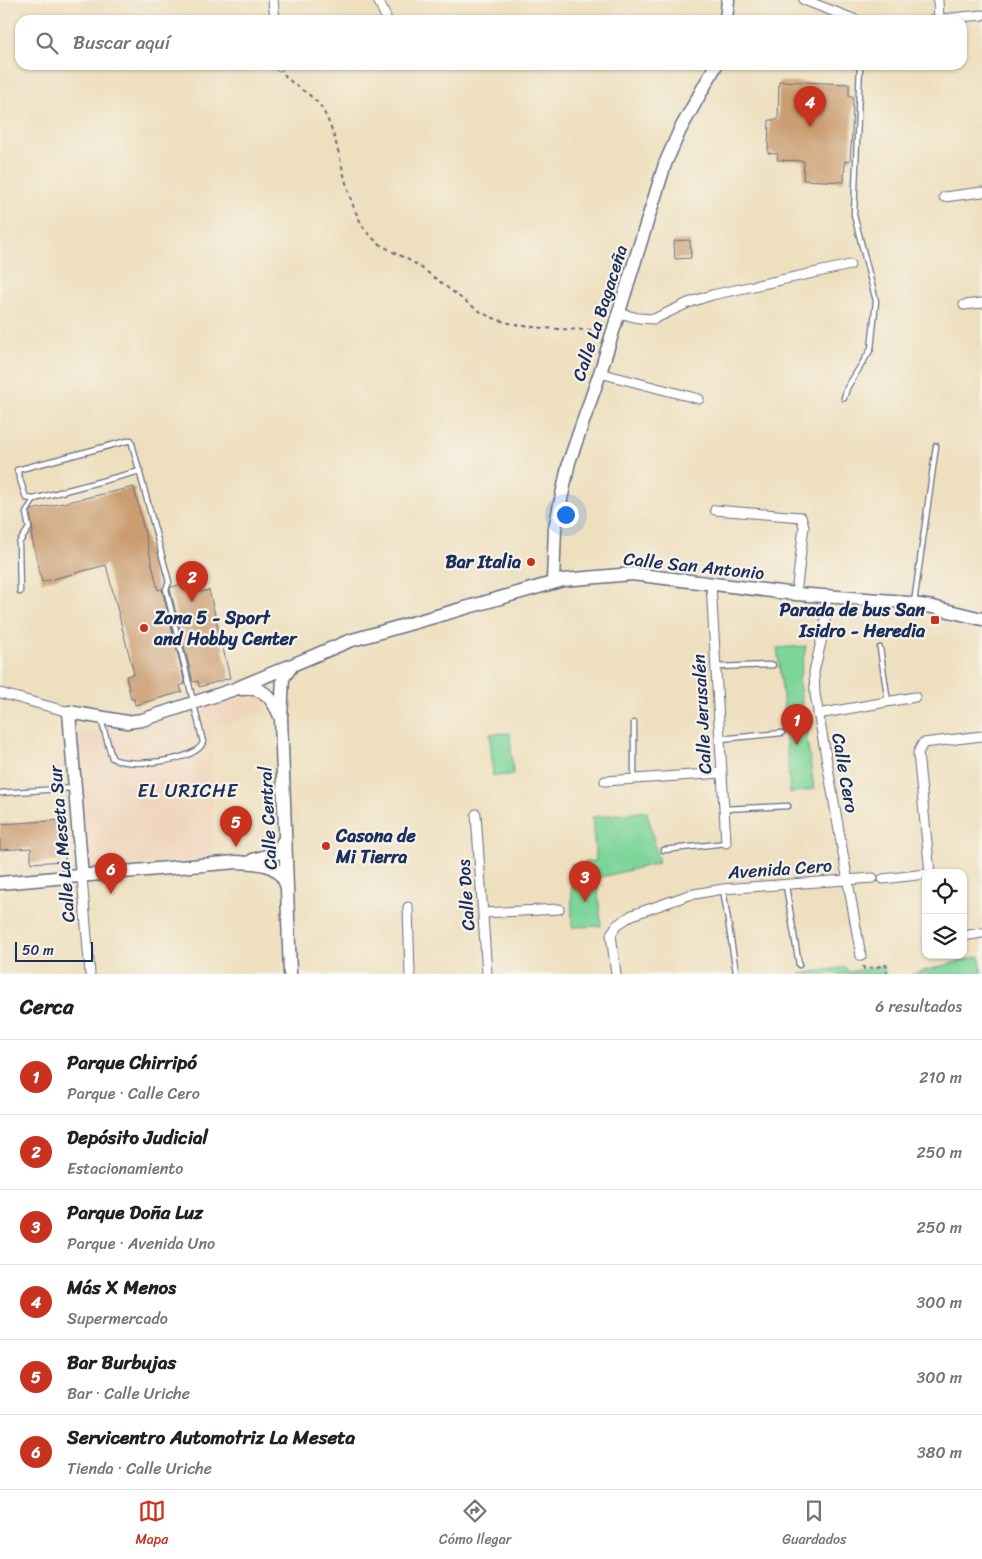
<!DOCTYPE html>
<html lang="es">
<head>
<meta charset="utf-8">
<style>
  :root { --surface:#fff; --page:#f2f2f2; --text:#202124; --muted:#757577; --line:#e0e0e0; --accent:#c8321e }
  body { margin:0; font-family:Sriracha,sans-serif; background:var(--page); color:var(--text) }
  .controls { position:absolute; right:15px; bottom:15px; display:grid; overflow:hidden; border-radius:10px; box-shadow:0 1px 4px #0004 }
  .controls button { width:45px; height:45px; display:grid; place-items:center; padding:0; border:0; border-bottom:1px solid var(--line); background:var(--surface); color:var(--text); font:25px sans-serif }
  .scale { position:absolute; left:15px; bottom:12px; width:78px; box-sizing:border-box; padding-left:5px; border:2px solid #1b2f5e; border-top:0; font-size:14px; line-height:18px; white-space:nowrap; color:#1b2f5e; -webkit-text-stroke:4px #f7f3e8; paint-order:stroke }
  .you { position:absolute; left:565px; top:514px; width:18px; height:18px; margin:-12px; border:4px solid #fff; border-radius:50%; background:#1a73e8; box-shadow:0 0 0 8px #1a73e833 }
  .badge { display:grid; place-items:center; width:32px; height:32px; border-radius:50%; background:var(--accent); color:#fff; font-size:16px; font-weight:700 }
  .pin { position:absolute; translate:-50% -41px; filter:drop-shadow(0 1px 2px #0008) }
  .pin::after { content:''; position:absolute; top:26px; width:18px; height:15px; background:inherit; clip-path:polygon(0 0,100% 0,50% 100%) }
  .list { margin:0; padding:0; list-style:none }
  h2 { display:flex; justify-content:space-between; align-items:center; height:65px; margin:0; padding:0 20px; font-size:21px }
  h2 small { font-size:16px; font-weight:400; color:var(--muted) }
  .list li { display:grid; grid-template-columns:32px 1fr auto; gap:15px; align-items:center; box-sizing:border-box; height:75px; padding:0 20px; border-top:1px solid var(--line) }
  .list b { display:block; font-size:19px; white-space:nowrap }
  .list p { margin:0; font-size:16px; white-space:nowrap; color:var(--muted) }
  .list em { font-size:16px; font-style:normal; color:var(--muted) }
  .icon { flex:none; width:28px; height:28px; fill:none; stroke:currentColor; stroke-width:2; stroke-linecap:round; stroke-linejoin:round }
  .map { position:relative; flex:none; width:982px; height:974px; overflow:hidden }
  .search { position:absolute; background:var(--surface); box-shadow:0 1px 4px #0004; left:15px; right:15px; top:15px; height:55px; display:flex; align-items:center; gap:12px; box-sizing:border-box; padding:0 18px; border-radius:15px; color:var(--muted); font-size:19px }
  .sheet { height:515px; background:var(--surface) }
  nav { display:flex; justify-content:space-around; align-items:center; box-sizing:border-box; height:70px; border-top:1px solid var(--line); background:var(--surface); font-size:14px; color:var(--muted) }
  nav a { display:grid; justify-items:center; gap:2px }
  nav .on { color:var(--accent) }
  .map>svg:first-child { display:block }
</style>
</head>
<body>
<div class="map">
<svg width="982" height="974" viewBox="0 0 982 974">
  <rect width="100%" height="100%" fill="#f7f3e8"/>
  <filter id="ink" filterUnits="userSpaceOnUse"><feTurbulence type="fractalNoise" baseFrequency=".02" numOctaves="2"/><feDisplacementMap in="SourceGraphic" scale="10" xChannelSelector="R" yChannelSelector="G"/><feConvolveMatrix kernelMatrix="1 2 1 2 8 2 1 2 1" color-interpolation-filters="sRGB"/></filter>
  <filter id="wash" filterUnits="userSpaceOnUse"><feTurbulence type="fractalNoise" baseFrequency=".0096" numOctaves="4" result="noise"/><feDisplacementMap in="SourceGraphic" scale="20" xChannelSelector="R" yChannelSelector="G"/><feGaussianBlur stdDeviation="1.12" result="paint"/><feColorMatrix in="noise" values="0 0 0 0 0 0 0 0 0 0 0 0 0 0 0 0 0 1.4 0 .05"/><feComposite in="paint" operator="in"/></filter>
  <g filter="url(#wash)">
    <rect width="100%" height="100%" fill="#eedfbe"/>
    <path fill="#efd6bc" d="M 258,694 L 266,699 L 268,713 L 213,726 L 212,860 L 85,868 L 75,736 L 80,732 L 123,732 Z"/>
    <path fill="#7dd59a" stroke="#4c827c" d="M 806,646 L 799,681 L 814,789 L 790,793 L 783,698 L 777,648 Z
      M 510,733 L 513,775 L 493,776 L 490,734 Z
      M 647,811 L 659,863 L 597,878 L 601,926 L 572,927 L 571,864 L 596,861 L 592,817 Z
      M 980,956 L 982,974 L 912,974 Z
      M 884,966 L 885,974 L 800,974 L 845,967 L 849,972 Z"/>
    <g id="blocks">
      <path fill="#ca9c70" d="M 779,81 L 849,84 L 849,96 L 853,96 L 852,133 L 850,161 L 845,161 L 844,182 L 803,180 L 804,161 L 777,160 L 778,154 L 768,153 L 769,120 L 778,120 Z
        M 690,240 L 691,258 L 675,259 L 674,241 Z
        M 134,487 L 158,590 L 162,589 L 185,684 L 180,686 L 182,692 L 135,705 L 134,699 L 131,699 L 126,676 L 134,674 L 106,565 L 42,582 L 31,534 L 33,533 L 30,514 L 32,510 Z
        M 187,583 L 189,591 L 199,588 L 200,592 L 209,590 L 230,678 L 199,687 L 198,681 L 193,682 L 170,589 L 171,587 Z
        M 65,820 L 65,861 L 31,863 L 31,848 L 0,850 L 0,824 Z"/>
    </g>
  </g>
  <g filter="url(#ink)">
    <use href="#blocks" fill-opacity="0" stroke="#656d80" stroke-width="1"/>
    <g fill="none" stroke-linecap="round" stroke-linejoin="round">
      <defs>
        <path id="lane" d="M 844,398 L 847,388 L 871,349 L 876,301 L 854,215 L 860,65
          M 34,499 L 26,498 L 17,470 L 131,440 L 169,582 L 166,589 L 203,742 C 198,762 126,768 112,758 L 102,723
          M 20,592 L 19,543 L 29,528 L 26,513 L 34,499 L 140,471
          M 914,603 L 936,446
          M 880,648 L 888,702
          M 716,667 L 773,665
          M 634,723 L 634,779
          M 720,739 L 782,733
          M 0,793 L 73,788
          M 724,809 L 788,806
          M 664,850 L 726,843
          M 786,886 L 799,965
          M 723,889 L 736,972"/>
        <path id="street" d="M 273,0 L 275,20
          M 378,0 L 386,17
          M 804,0 L 856,20
          M 938,0 L 939,20
          M 932,20 L 982,15
          M 279,65 L 279,66
          M 944,197 L 982,192
          M 964,305 L 982,303
          M 619,313 L 638,318 L 654,319 L 688,303 L 712,295 L 850,265
          M 600,373 L 699,399
          M 715,510 L 801,517 L 804,526 L 796,594
          M 711,584 L 726,843
          M 826,596 L 825,625 L 814,672 L 815,694 L 861,956
          M 0,693 L 69,712
          M 818,714 L 915,697
          M 605,781 L 722,773
          M 476,814 L 487,974
          M 930,873 L 918,753 L 923,743 L 982,736
          M 82,877 L 90,974
          M 883,879 L 926,874
          M 408,907 L 410,974
          M 484,913 L 559,909
          M 963,936 L 982,933
          M 616,974 L 611,934 L 617,925 L 632,915 L 689,895 L 723,889 L 873,878"/>
        <path id="secondary" d="M 726,20 L 728,0
          M 553,582 L 555,528 L 569,462 L 600,373 L 665,164 L 680,130 L 716,65
          M 242,689 C 264,686 272,698 280,716
          M 253,860 L 277,853 L 285,838
          M 82,877 L 69,712 L 127,722 L 142,720 L 235,689 L 349,641 L 563,580 L 632,574 L 796,594 L 893,601 L 933,607 L 982,619
          M 0,883 L 236,862 C 260,864 278,861 287,887
          M 290,974 L 281,718 L 283,678 L 291,667"/>
      </defs>
      <use href="#lane" stroke="#656d80" stroke-width="7"/>
      <use href="#street" stroke="#656d80" stroke-width="11"/>
      <use href="#secondary" stroke="#656d80" stroke-width="15"/>
      <path stroke="#656d80" stroke-width="2" stroke-dasharray="4 4" stroke-linecap="butt" d="M 284,74 C 293,87 312,93 321,107 C 343,143 341,191 364,228 C 375,246 400,254 417,265 C 439,280 459,298 481,312 C 513,331 565,329 601,330
        M 863,966 L 864,969 L 886,965 L 887,974"/>
      <use href="#lane" stroke="#fff" stroke-width="4.5"/>
      <use href="#street" stroke="#fff" stroke-width="9"/>
      <use href="#secondary" stroke="#fff" stroke-width="12"/>
    </g>
  </g>
  <g fill="#c8321e" stroke="#f7f3e8" stroke-width="2">
    <circle cx="531" cy="562" r="5"/>
    <rect x="930" y="615" width="10" height="10" rx="2.5"/>
    <circle cx="144" cy="628" r="5"/>
    <circle cx="326" cy="846" r="5"/>
  </g>
  <g text-anchor="middle" stroke-width="4.5" stroke-linejoin="round" paint-order="stroke">
    <g font-size="18" fill="#1b2f5e" stroke="#f7f3e8">
      <text transform="translate(600 313) rotate(-72)" y="6">Calle La Bagaceña</text>
      <text transform="translate(694 566) rotate(6)" y="6">Calle San Antonio</text>
      <text transform="translate(702 714) rotate(-93)" y="6">Calle Jerusalén</text>
      <text transform="translate(845 773) rotate(80)" y="6">Calle Cero</text>
      <text transform="translate(268 818) rotate(-93)" y="6">Calle Central</text>
      <text transform="translate(62 844) rotate(-95)" y="6">Calle La Meseta Sur</text>
      <text transform="translate(780 869) rotate(-4)" y="6">Avenida Cero</text>
      <text transform="translate(466 895) rotate(-94)" y="6">Calle Dos</text>
    </g>
    <g font-size="18" font-weight="bold" fill="#1b2f5e" stroke="#f7f3e8" text-anchor="end">
      <text x="521" y="568">Bar Italia</text>
      <text x="925" y="616">Parada de bus San<tspan x="925" dy="21">Isidro - Heredia</tspan></text>
      <text x="154" y="624" text-anchor="start">Zona 5 - Sport<tspan x="154" dy="21">and Hobby Center</tspan></text>
      <text x="336" y="842" text-anchor="start">Casona de<tspan x="336" dy="21">Mi Tierra</tspan></text>
    </g>
    <g font-size="19" letter-spacing="1" fill="#1b2f5e" stroke="#f7f3e8">
      <text x="188" y="797">EL URICHE</text>
    </g>
  </g>
</svg>
<div class="controls">
<button><svg class="icon" aria-label="locate" viewBox="0 0 24 24"><circle cx="12" cy="12" r="6"/><path d="M12 2v4M12 18v4M2 12h4M18 12h4"/></svg></button>
<button><svg class="icon" aria-label="layers" viewBox="0 0 24 24"><path d="M12 4l9 5-9 5-9-5zM3 14l9 5 9-5"/></svg></button>
</div>
<div class="scale">50 m</div>
<div class="you"></div>
<div class="pin badge" style="left:797px;top:745px">1</div>
<div class="pin badge" style="left:192px;top:602px">2</div>
<div class="pin badge" style="left:585px;top:902px">3</div>
<div class="pin badge" style="left:810px;top:127px">4</div>
<div class="pin badge" style="left:236px;top:847px">5</div>
<div class="pin badge" style="left:111px;top:894px">6</div>
<div class="search"><svg class="icon" aria-label="search" viewBox="0 0 24 24"><circle cx="10" cy="10" r="6"/><path d="M15 15l6 6"/></svg>Buscar aquí</div>
</div>
<section class="sheet">
<h2>Cerca<small>6 resultados</small></h2>
<ul class="list">
<li><span class="badge">1</span><div><b>Parque Chirripó</b><p>Parque · Calle Cero</p></div><em>210 m</em></li>
<li><span class="badge">2</span><div><b>Depósito Judicial</b><p>Estacionamiento</p></div><em>250 m</em></li>
<li><span class="badge">3</span><div><b>Parque Doña Luz</b><p>Parque · Avenida Uno</p></div><em>250 m</em></li>
<li><span class="badge">4</span><div><b>Más X Menos</b><p>Supermercado</p></div><em>300 m</em></li>
<li><span class="badge">5</span><div><b>Bar Burbujas</b><p>Bar · Calle Uriche</p></div><em>300 m</em></li>
<li><span class="badge">6</span><div><b>Servicentro Automotriz La Meseta</b><p>Tienda · Calle Uriche</p></div><em>380 m</em></li>
</ul>
</section>
<nav>
<a class="on"><svg class="icon" aria-label="map" viewBox="0 0 24 24"><path d="M3 6l6-2 6 2 6-2v14l-6 2-6-2-6 2zM9 4v14M15 6v14"/></svg>Mapa</a>
<a><svg class="icon" aria-label="directions" viewBox="0 0 24 24"><path d="M12 3l9 9-9 9-9-9zM9 14v-3h6M13 9l2 2-2 2"/></svg>Cómo llegar</a>
<a><svg class="icon" aria-label="saved" viewBox="0 0 24 24"><path d="M7 4h10v16l-5-4-5 4z"/></svg>Guardados</a>
</nav>
</body>
</html>
